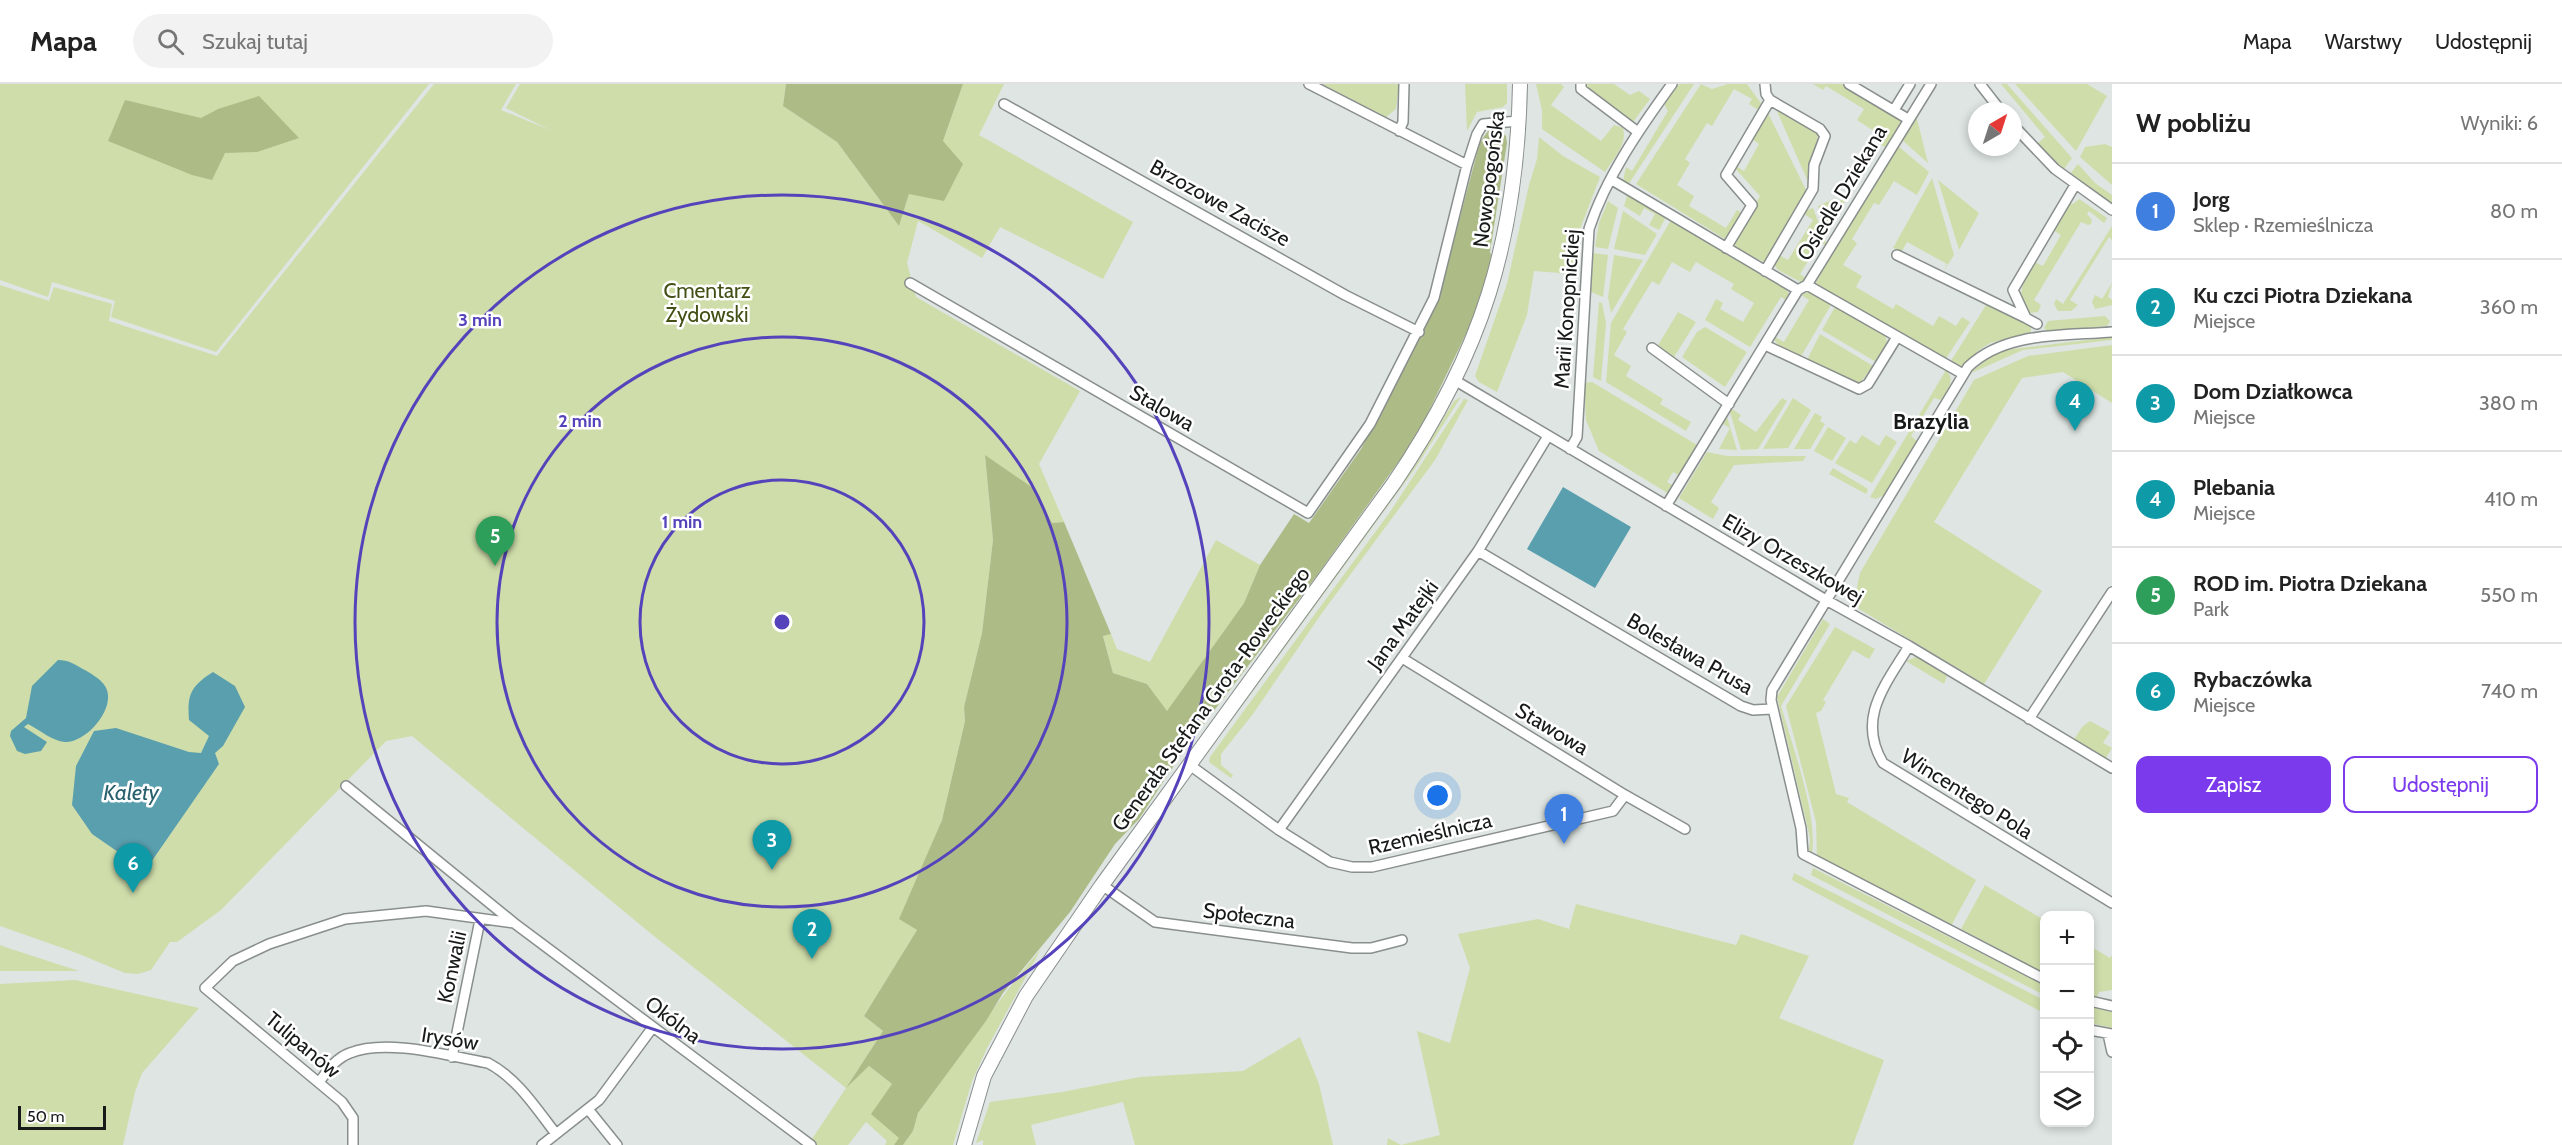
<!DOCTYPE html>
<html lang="pl">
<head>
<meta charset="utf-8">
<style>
  :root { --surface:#fff; --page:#f2f2f2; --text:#222; --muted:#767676; --line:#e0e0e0; --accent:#7c3aed }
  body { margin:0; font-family:Cabin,sans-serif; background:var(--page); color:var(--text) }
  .controls { position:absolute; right:18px; bottom:18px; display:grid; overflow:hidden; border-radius:12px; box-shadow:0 3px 9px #0003 }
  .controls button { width:54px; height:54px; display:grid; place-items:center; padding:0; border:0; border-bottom:2px solid var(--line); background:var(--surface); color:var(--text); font:30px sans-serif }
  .compass { position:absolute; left:1968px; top:18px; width:54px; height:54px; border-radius:50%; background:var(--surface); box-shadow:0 3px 9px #0003; rotate:39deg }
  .scale { position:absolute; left:18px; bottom:15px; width:88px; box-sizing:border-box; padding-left:6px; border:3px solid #181a19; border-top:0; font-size:16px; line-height:21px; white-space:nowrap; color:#181a19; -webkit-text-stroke:4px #fff; paint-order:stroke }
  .you { position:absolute; left:1438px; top:712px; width:21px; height:21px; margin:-15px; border:4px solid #fff; border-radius:50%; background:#1a73e8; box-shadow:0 0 0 9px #1a73e833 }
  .badge { display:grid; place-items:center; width:39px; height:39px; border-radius:50%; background:var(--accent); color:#fff; font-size:20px; font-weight:700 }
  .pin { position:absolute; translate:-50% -50px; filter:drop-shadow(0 2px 3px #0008) }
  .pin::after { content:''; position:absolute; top:32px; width:21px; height:18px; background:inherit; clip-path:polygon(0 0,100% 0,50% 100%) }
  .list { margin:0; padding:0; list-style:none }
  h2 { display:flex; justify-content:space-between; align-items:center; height:78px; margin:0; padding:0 24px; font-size:26px }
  h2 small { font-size:20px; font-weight:400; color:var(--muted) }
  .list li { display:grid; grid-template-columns:39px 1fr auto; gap:18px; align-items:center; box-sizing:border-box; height:96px; padding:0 24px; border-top:2px solid var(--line) }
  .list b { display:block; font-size:22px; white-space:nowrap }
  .list p { margin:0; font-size:20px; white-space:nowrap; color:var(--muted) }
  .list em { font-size:20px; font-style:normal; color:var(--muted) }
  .actions { display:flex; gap:12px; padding:18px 24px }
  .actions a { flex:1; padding:14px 0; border:2px solid var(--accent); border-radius:12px; text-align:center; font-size:21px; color:var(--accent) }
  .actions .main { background:var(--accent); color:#fff }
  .icon { flex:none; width:33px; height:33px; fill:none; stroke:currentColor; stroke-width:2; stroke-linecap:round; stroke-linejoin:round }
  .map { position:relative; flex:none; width:2112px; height:1061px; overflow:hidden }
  header { display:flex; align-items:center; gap:36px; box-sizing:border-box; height:84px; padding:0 30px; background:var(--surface); border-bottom:2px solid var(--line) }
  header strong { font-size:28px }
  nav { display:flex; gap:33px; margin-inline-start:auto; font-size:21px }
  .search { width:420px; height:54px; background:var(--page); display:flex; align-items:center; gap:15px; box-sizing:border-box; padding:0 21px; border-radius:33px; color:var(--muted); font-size:22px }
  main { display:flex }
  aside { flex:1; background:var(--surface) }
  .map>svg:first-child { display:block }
</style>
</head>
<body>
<header>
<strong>Mapa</strong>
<div class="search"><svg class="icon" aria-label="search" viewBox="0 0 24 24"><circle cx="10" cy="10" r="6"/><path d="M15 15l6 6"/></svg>Szukaj tutaj</div>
<nav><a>Mapa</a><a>Warstwy</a><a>Udostępnij</a></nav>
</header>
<main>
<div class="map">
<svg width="2112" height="1061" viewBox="0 0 2112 1061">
  <rect width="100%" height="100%" fill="#dee5e2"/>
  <path fill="#cfddaa" d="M 0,0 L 429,0 L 216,268 L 111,233 L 115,217 L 52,198 L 48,213 L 0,196 Z
    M 434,0 L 516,0 L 501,26 L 550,46 L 506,24 L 520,0 L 786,0 L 783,22 L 837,58 L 899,142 L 909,110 L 943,57 L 963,0 L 1004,0 L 979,51 L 1133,138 L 1103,195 L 1000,143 L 982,174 L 918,137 L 907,179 L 916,213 L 1080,307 L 1039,380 L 1064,438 L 1052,439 L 1033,404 L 985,372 L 993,456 L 982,549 L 964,623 L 965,637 L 942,736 L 900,835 L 917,846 L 864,932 L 883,947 L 848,1001 L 869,982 L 893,1001 L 900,1054 L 894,1061 L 885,1061 L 887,1057 L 866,1038 L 848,1061 L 808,1061 L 846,1004 L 649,848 L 412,652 L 386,657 L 221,826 L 177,858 L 170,858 L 151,886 L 138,890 L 125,889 L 74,868 L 0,842 L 0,201 L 49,217 L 54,203 L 112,220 L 109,237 L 217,272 Z
    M 1322,0 L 1399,0 L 1396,25 L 1386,33 Z
    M 1465,0 L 1507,0 L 1507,19 L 1503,23 L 1477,28 L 1467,47 Z
    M 1536,0 L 1561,0 L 1564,3 L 1551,21 L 1601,57 L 1614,41 L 1623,44 C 1628,60 1613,75 1605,88 L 1542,45 L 1542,26 Z
    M 1586,0 L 1614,0 L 1630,11 L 1639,7 L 1650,15 L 1633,38 L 1590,8 Z
    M 1679,0 L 1694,0 L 1628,101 L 1623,97 L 1626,83 L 1632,87 L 1668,27 L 1664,20 Z
    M 1701,0 L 1712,5 L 1728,0 L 1747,0 L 1763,22 L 1760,27 L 1749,20 L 1752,15 L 1734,5 L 1712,42 L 1707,39 L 1685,75 L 1690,79 L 1677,101 L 1694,112 L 1689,122 L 1726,144 L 1737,126 L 1742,129 L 1725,155 L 1636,100 Z
    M 1813,0 L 1842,0 L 1897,31 L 1902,39 L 1888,65 L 1870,54 L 1874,47 L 1857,36 L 1864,25 L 1826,2 L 1823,6 Z
    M 2001,0 L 2007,0 L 2072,74 L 2064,85 L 2037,60 L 2045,53 Z
    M 2015,0 L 2087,0 L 2107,12 L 2076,67 Z
    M 1776,25 L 1818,50 L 1809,100 Z
    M 1768,29 L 1807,108 L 1764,178 L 1734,163 L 1733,158 L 1760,112 L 1735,84 L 1736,82 L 1744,87 L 1759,60 L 1752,55 Z
    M 1916,31 L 1928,79 L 1901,55 Z
    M 1539,53 L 1563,72 L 1600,93 L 1580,145 L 1574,190 L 1534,187 L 1527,231 L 1497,308 L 1479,298 L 1475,292 L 1507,200 L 1529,101 L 1537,75 Z
    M 2105,60 L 2112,63 L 2112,101 L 2080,73 L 2085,63 Z
    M 1898,62 L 1929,88 L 1917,111 L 1894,97 L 1879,121 L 1874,119 L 1852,155 L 1857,159 L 1843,181 L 1862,192 L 1856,203 L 1893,225 L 1896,220 L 1933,242 L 1939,232 L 1956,242 L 1962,233 L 1970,238 L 1945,276 L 1815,201 L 1830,171 Z
    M 2078,80 L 2095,99 L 2112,111 L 2112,119 L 2070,90 Z
    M 1932,94 L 1954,171 L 1943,188 L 1947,180 L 1907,158 L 1902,167 L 1893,164 Z
    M 1938,96 L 1979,129 L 1959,166 Z
    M 1628,109 L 1666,133 L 1659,146 L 1649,141 L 1655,130 L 1644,124 L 1640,132 L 1624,122 Z
    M 1834,115 L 1845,117 L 1826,147 L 1818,122 Z
    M 2079,115 L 2107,134 L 2104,139 L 2089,127 L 2087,130 L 2092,136 L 2091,140 L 2088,141 L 2081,138 L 2034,216 L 2041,221 L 2038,228 L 2031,229 C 2012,213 2025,195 2035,178 L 2043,182 L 2061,151 L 2053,146 L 2070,119 L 2073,120 Z
    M 1608,117 L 1618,124 L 1608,165 L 1595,163 L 1599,139 Z
    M 1813,124 L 1827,162 L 1820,158 L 1800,190 L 1807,195 L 1801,198 L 1778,186 L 1774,180 L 1779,171 L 1788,176 L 1813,136 L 1804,130 L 1807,126 Z
    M 1623,127 L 1657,150 L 1645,171 L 1614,165 Z
    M 1671,136 L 1784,203 L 1790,211 L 1788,217 L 1781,213 L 1750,263 L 1705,236 L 1716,215 L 1723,219 L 1720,225 L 1743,238 L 1754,219 L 1731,205 L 1734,200 L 1696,178 L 1690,188 L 1672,178 L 1659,201 L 1652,197 L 1623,245 L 1627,248 L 1614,271 L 1631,282 L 1626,292 L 1663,315 L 1660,320 L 1691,338 L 1686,347 L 1606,298 L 1611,239 Z
    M 2112,142 L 2112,156 L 2109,153 L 2070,216 L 2078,221 L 2071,227 L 2058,227 L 2054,220 L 2056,215 L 2063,220 Z
    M 1593,169 L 1608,171 L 1603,213 L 1591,208 Z
    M 1614,171 L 1643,176 L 1611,229 L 1608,213 Z
    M 2112,199 L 2108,213 L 2112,216 L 2112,221 L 2095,225 L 2092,218 L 2095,211 L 2102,215 Z
    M 1808,208 L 1831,221 L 1800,274 L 1780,264 L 1774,255 L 1775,253 L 1784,258 L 1809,216 L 1801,211 Z
    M 1599,218 L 1602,219 L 1606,239 L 1601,297 L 1593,293 Z
    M 1988,218 L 2031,241 L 2031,248 L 1990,259 L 1979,266 L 1962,284 L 1949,280 Z
    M 1835,223 L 1885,251 L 1887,258 L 1876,278 L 1822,246 Z
    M 1678,228 L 1696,238 L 1674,273 L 1657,263 Z
    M 2105,232 L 2110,237 L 2107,242 L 2048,248 L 2044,244 L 2048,237 Z
    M 1705,243 L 1747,268 L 1725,303 L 1682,273 L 1697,248 Z
    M 1820,250 L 1873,282 L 1860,299 L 1854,299 L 1807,276 Z
    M 2112,253 L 2112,256 L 2023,266 L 1969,290 L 1991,272 L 2004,266 Z
    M 2112,261 L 2112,319 L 2063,288 L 2022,294 L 1934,438 L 2042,507 L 1984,600 L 1859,525 L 1856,508 L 1860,489 L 1974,296 L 2028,272 Z
    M 1946,286 C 1956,297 1948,305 1941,316 L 1934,314 L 1911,352 L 1917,357 L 1884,411 L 1876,415 L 1870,413 Z
    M 1592,298 L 1697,361 L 1680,392 L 1673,388 L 1667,398 L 1674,402 L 1669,410 L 1599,367 L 1586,336 L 1584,299 Z
    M 1461,313 L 1414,386 L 1205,673 L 1416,380 L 1454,317 Z
    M 1782,314 L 1787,317 L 1758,365 L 1741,366 L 1730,328 L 1732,325 L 1741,331 L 1738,336 L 1756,348 Z
    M 1793,314 L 1811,326 L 1788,364 L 1763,365 Z
    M 1464,315 L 1468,316 L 1435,376 L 1322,529 L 1253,630 L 1221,670 L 1221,681 L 1233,691 L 1231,694 L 1209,678 L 1210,673 L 1390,428 Z
    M 1815,329 L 1822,333 L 1820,337 L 1825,340 L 1810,365 L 1794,365 Z
    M 1727,333 L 1737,366 L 1719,365 L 1730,344 L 1723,340 Z
    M 1828,343 L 1846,354 L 1832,377 L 1814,367 Z
    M 1862,351 L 1879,362 L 1886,351 L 1897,358 L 1872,399 L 1835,379 L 1850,356 L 1856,360 Z
    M 1707,368 L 1727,372 L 1806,372 L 1803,377 L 1734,381 L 1711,418 L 1719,424 L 1713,435 L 1679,414 Z
    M 1833,384 L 1868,405 L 1866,410 L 1829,390 Z
    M 1216,456 L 1260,481 L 1244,519 L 1167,628 L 1147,600 L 1113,589 L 1103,551 L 1111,550 L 1117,565 L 1150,578 Z
    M 1823,535 L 1830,540 L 1781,622 C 1792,661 1818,731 1812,770 L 1809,767 L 1810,754 L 1777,613 Z
    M 1835,543 L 1875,565 L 1869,575 L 1853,566 L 1823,616 L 1826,618 L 1821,627 L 1816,629 L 1836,710 L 1849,714 L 1847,718 L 1976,796 L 1951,842 L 1817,773 L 1816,738 L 1786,622 Z
    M 1916,573 L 1947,592 L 1944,600 L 1906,577 Z
    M 2090,637 L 2110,648 L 2103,659 L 2112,664 L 2106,674 L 2077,657 L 2075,654 L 2082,643 Z
    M 1813,784 L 2044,901 L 2044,911 L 1811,791 Z
    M 1794,789 L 2044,916 L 2044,929 L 1792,796 Z
    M 1985,801 L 2044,836 L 2044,889 L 1961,845 Z
    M 1576,820 L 1736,861 L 1741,850 L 1809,872 L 1779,934 L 1884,976 L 1853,1061 L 1387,1061 L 1388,1054 L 1401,1061 L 1440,1051 L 1417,947 L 1450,959 L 1470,884 L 1458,850 L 1538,835 L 1569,845 Z
    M 0,861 L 8,864 L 79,887 L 0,887 Z
    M 2090,862 L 2110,874 L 2112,871 L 2112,906 L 2099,908 L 2097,913 L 2090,911 Z
    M 1041,865 L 987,964 L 972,997 L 953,1061 L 903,1061 L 913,1047 L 918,1029 C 959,974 996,917 1041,865 Z
    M 75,896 L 199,924 L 142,989 L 135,1008 L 123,1061 L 0,1061 L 0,900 Z
    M 2090,922 L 2112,928 L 2112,944 L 2090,939 Z
    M 1300,953 L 1319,1000 L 1333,1061 L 1135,1061 L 1123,1018 L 1031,1041 L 1036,1061 L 983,1061 L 983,1056 L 976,1059 L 990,1018 L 1062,1008 L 1140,993 L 1243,987 Z"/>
  <path fill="#adbc87" d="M 786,0 L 963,0 L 943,57 L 963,80 L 944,117 L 909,110 L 899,142 L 837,58 L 783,22 Z
    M 259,12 L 299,54 L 257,68 L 225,69 L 212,96 L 192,91 L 108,57 L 125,16 L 201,34 L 218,25 Z
    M 1498,43 L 1506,52 L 1507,59 L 1490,168 L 1493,175 L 1474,233 L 1417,352 L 1318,490 L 1184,666 L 1139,735 L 1115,760 L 1070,828 L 1003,909 L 986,937 L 918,1029 L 913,1047 L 903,1061 L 894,1061 L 899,1054 L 871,1030 L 892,1000 L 869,982 L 846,1004 L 883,947 L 864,932 L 917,846 L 899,835 L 942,736 L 965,637 L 964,623 L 982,549 L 993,456 L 985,371 L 1033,404 L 1052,439 L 1064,438 L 1111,550 L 1103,552 L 1113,589 L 1147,600 L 1167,627 L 1244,519 L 1260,481 L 1294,430 L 1309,439 L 1361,365 L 1438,216 L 1480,58 L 1488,47 Z"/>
  <path fill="#5a9fae" d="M 1563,403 L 1631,443 L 1595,504 L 1527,465 Z
    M 58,576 C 69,576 74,580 83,585 C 90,589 101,595 105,602 C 118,622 87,659 65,658 C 52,657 40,646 28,640 L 24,643 L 47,658 L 41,667 L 25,670 L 17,667 L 10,652 L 11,647 L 26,634 L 32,602 Z
    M 213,588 L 235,602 L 245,623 L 223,662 L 215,669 L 219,680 L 149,781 L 137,781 L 92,750 L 72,721 L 76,682 L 94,647 L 116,644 L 189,668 L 201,669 L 209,652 L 189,636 C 187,610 191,602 213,588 Z"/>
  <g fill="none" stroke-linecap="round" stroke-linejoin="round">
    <defs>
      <path id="street" d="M 1309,0 L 1467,81 L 1477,50 L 1483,40 L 1519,37
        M 1581,0 L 1581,5 L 1638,48
        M 1765,0 L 1766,10 L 1770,16 L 1820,45 L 1825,52 L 1814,81 L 1813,105 L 1765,187
        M 1849,0 L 1908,35
        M 1980,0 L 2001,27
        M 1004,20 L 1345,211 L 1419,248
        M 1894,26 L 1910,0
        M 2013,41 L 2055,85 L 2112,126
        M 1399,47 L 1403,38 L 1404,0
        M 1612,96 L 1798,206 L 1807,201 L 1963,290
        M 1726,164 L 1752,121 L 1726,91 L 1770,16
        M 1897,171 L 2026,234
        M 910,199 L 1308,429 L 1370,340 L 1434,214 L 1467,81
        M 1807,201 L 1931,0
        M 2037,240 L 2026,234 L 2013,206 L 2075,101
        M 1765,261 L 1859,305 L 1868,300 L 1897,253
        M 1652,264 L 1729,320
        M 1456,297 L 1826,516 L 1909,562 L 2112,684
        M 1570,365 L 1577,353 L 1589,145 C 1606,93 1640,44 1672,0
        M 1666,422 L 1798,206
        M 1478,467 L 1741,622 L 1753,626 L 1772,625
        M 1909,562 C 1886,600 1856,634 1883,679 L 2112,819
        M 1402,574 L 1625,711 L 1685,745
        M 2029,635 L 2112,508
        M 1191,682 L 1279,746 L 1330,778 L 1352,783 L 1372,783 L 1613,727 L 1625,711
        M 346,702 L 514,839 L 811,1061
        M 1279,746 L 1478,467 L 1548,352
        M 1102,801 L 1155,838 L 1352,864 L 1371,864 L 1402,856
        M 2044,895 L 1803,770 L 1801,744 L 1771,616 L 1772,606 L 1968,283 C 2005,247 2064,252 2112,248
        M 2090,917 L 2112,922
        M 2090,946 L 2112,950
        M 2108,950 L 2112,968
        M 452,973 L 480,836
        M 320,997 C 328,986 336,974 350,969 C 387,954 449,972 488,979 C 517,994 536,1024 556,1050
        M 588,1025 L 617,1061
        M 353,1061 L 353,1034 L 342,1018 L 205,904 L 233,877 L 269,860 L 345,835 L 426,827 L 514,839
        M 542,1061 L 599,1016 L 653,943"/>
      <path id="secondary" d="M 964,1061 L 984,992 L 1026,912 L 1102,801 L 1394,399 C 1482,269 1517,156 1520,0"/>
    </defs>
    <use href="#street" stroke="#898f8d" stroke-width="12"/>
    <use href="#secondary" stroke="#898f8d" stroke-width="16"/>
    <use href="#street" stroke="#fff" stroke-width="9"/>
    <use href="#secondary" stroke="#fff" stroke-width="14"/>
  </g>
  <g fill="none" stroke="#5543bb" stroke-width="3">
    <circle cx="782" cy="538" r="142"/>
    <circle cx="782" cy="538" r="285"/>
    <circle cx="782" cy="538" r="427"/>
  </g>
  <g text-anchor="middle" stroke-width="5" stroke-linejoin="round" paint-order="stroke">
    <g font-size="21" fill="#181a19" stroke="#fff">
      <text transform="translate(1489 95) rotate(-83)" y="7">Nowopogońska</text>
      <text transform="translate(1842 109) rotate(-59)" y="7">Osiedle Dziekana</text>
      <text transform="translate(1220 119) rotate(29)" y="7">Brzozowe Zacisze</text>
      <text transform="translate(1567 225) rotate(-86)" y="7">Marii Konopnickiej</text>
      <text transform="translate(1162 324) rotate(30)" y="7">Stalowa</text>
      <text transform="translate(1793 475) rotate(30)" y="7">Elizy Orzeszkowej</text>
      <text transform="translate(1403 541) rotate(-54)" y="7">Jana Matejki</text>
      <text transform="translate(1690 570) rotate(30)" y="7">Bolesława Prusa</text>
      <text transform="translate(1211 615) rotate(-54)" y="7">Generała Stefana Grota-Roweckiego</text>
      <text transform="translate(1552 645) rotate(31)" y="7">Stawowa</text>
      <text transform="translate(1967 710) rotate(32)" y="7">Wincentego Pola</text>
      <text transform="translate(1430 750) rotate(-13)" y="7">Rzemieślnicza</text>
      <text transform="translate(1249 832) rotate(7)" y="7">Społeczna</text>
      <text transform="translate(452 883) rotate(-78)" y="7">Konwalii</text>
      <text transform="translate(673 936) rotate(37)" y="7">Okólna</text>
      <text transform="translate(450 955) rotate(9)" y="7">Irysów</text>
      <text transform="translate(303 961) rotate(40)" y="7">Tulipanów</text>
    </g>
    <g font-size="21" fill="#424f15" stroke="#fff">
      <text x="707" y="214">Cmentarz<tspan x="707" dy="24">Żydowski</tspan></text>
    </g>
    <g font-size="22" font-weight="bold" fill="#181a19" stroke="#fff">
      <text x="1931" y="345">Brazylia</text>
    </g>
    <g font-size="22" font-style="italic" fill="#28616d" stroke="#fff">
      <text x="131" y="716">Kalety</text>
    </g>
  </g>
  <circle cx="782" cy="538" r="9" fill="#5543bb" stroke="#fff" stroke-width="3"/>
  <g font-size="18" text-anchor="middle" font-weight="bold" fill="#5543bb" stroke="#fff" stroke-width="5" stroke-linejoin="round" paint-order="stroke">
    <text x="480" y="242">3 min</text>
    <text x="580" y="343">2 min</text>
    <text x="682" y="444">1 min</text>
  </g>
</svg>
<div class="controls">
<button>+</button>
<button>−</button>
<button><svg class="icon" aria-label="locate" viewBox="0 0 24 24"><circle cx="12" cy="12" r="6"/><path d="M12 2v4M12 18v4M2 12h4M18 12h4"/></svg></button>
<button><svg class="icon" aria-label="layers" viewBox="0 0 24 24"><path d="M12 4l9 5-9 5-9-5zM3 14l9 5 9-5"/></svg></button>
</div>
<svg class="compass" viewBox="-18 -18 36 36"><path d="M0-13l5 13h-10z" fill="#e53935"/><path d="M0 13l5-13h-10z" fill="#767676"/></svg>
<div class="scale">50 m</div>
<div class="you"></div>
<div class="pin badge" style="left:1564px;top:760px;background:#3f7fe0">1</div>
<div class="pin badge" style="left:812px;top:875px;background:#0f9aa8">2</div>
<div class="pin badge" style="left:772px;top:786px;background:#0f9aa8">3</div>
<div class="pin badge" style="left:2075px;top:347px;background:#0f9aa8">4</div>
<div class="pin badge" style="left:495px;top:482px;background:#2e9e5b">5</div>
<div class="pin badge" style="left:133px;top:809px;background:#0f9aa8">6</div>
</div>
<aside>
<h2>W pobliżu<small>Wyniki: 6</small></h2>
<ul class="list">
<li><span class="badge" style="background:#3f7fe0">1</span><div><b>Jorg</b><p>Sklep · Rzemieślnicza</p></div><em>80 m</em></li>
<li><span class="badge" style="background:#0f9aa8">2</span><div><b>Ku czci Piotra Dziekana</b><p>Miejsce</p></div><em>360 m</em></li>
<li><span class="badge" style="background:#0f9aa8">3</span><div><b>Dom Działkowca</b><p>Miejsce</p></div><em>380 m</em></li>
<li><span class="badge" style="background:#0f9aa8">4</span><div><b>Plebania</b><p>Miejsce</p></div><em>410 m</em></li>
<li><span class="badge" style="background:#2e9e5b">5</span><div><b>ROD im. Piotra Dziekana</b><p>Park</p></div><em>550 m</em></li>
<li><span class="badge" style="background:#0f9aa8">6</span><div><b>Rybaczówka</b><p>Miejsce</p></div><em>740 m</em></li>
</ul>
<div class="actions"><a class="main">Zapisz</a><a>Udostępnij</a></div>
</aside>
</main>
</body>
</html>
